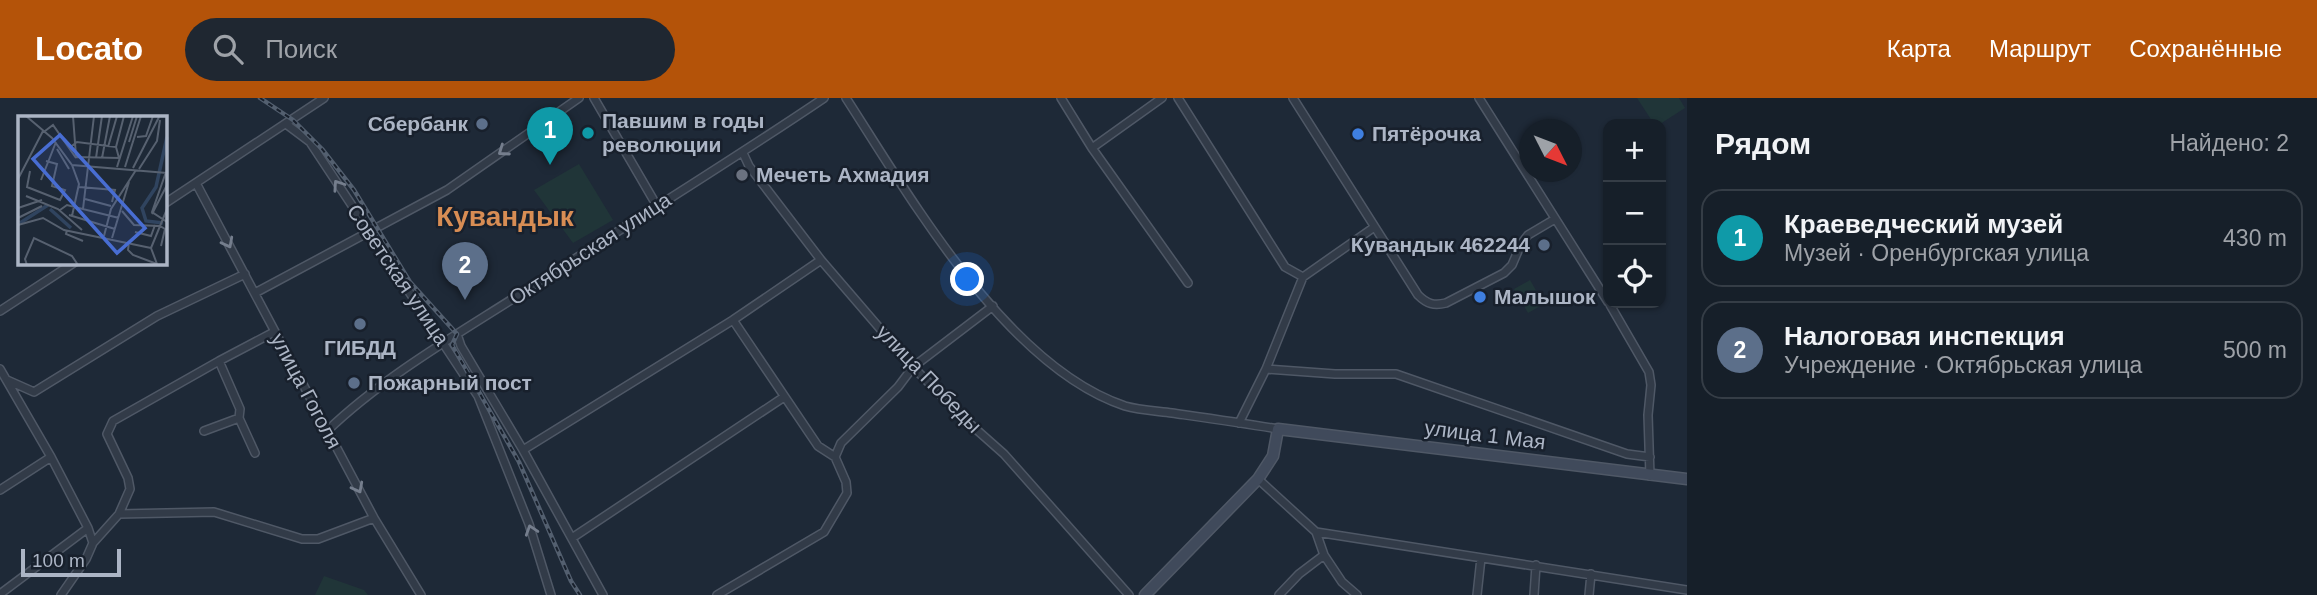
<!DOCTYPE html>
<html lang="ru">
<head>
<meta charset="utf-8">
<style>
  :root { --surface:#161f29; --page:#1f2731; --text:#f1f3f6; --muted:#9ea2a8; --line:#353d46; --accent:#b45309 }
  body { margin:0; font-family:Helvetica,sans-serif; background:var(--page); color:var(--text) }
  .controls { position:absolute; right:21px; top:21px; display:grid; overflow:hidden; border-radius:14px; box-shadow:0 2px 5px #0004 }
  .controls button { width:63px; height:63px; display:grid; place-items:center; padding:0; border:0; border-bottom:2px solid var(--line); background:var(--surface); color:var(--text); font:35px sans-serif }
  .compass { position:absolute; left:1519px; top:21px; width:63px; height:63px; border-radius:50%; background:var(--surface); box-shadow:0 2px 5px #0004; rotate:132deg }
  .scale { position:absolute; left:21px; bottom:18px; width:100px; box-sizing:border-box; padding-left:7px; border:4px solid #acb5c5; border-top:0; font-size:19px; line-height:24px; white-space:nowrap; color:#acb5c5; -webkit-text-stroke:5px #18202c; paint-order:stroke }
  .you { position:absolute; left:968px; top:182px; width:24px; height:24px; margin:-18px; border:5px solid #fff; border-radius:50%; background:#1a73e8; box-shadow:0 0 0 10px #1a73e833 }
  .badge { display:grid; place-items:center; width:46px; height:46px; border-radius:50%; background:var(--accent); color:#fff; font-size:23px; font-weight:700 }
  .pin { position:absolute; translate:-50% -58px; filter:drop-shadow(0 2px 4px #0008) }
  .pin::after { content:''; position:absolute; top:37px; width:24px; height:21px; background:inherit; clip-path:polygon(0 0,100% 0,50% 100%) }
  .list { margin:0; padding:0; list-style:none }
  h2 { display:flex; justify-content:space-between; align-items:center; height:91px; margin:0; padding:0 28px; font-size:30px }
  h2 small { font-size:23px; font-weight:400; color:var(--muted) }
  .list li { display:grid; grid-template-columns:46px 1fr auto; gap:21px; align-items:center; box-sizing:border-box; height:98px; margin:0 14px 14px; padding:0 14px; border:2px solid var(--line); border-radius:21px }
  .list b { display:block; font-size:26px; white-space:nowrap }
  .list p { margin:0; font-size:23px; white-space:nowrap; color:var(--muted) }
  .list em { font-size:23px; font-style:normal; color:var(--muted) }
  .icon { flex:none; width:38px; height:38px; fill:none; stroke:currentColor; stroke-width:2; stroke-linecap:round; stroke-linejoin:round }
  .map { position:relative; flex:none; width:1687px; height:497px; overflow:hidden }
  header { display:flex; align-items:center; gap:42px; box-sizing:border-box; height:98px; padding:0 35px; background:var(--accent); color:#fff }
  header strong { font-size:33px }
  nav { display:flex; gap:38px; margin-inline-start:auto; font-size:24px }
  .search { width:490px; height:63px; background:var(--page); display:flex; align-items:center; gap:18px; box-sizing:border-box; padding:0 24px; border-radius:38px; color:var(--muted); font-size:26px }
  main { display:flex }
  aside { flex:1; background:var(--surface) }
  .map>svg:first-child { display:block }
</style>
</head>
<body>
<header>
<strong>Locato</strong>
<div class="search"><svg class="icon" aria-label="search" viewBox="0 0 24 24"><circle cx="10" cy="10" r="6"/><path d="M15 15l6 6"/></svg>Поиск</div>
<nav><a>Карта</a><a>Маршрут</a><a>Сохранённые</a></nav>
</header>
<main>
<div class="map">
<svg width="1687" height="497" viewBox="0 0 1687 497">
  <rect width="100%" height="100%" fill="#1e2937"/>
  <path fill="#203538" d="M 1637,0 L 1679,0 L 1685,10 L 1660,26 L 1654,26 Z
    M 579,66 L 613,122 L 573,145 L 534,92 Z
    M 1530,182 L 1544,206 L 1528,215 L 1514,191 Z
    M 324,478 L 364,492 L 368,497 L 315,497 Z"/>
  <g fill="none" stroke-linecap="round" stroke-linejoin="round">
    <defs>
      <path id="street" d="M 594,0 L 657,108
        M 846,0 C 910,99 1007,269 1125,308 C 1139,312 1157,313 1172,315 C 1207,320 1243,325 1278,331
        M 1061,0 L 1092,50 L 1162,0
        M 1178,0 L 1285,169 L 1303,179
        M 1293,0 L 1418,197 C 1427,206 1434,208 1446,205 L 1504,175 L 1512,167 L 1521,146 L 1528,137 L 1555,121
        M 1479,0 L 1608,204
        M 286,26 L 310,44 L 478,298 L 529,426 L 551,497
        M 1092,50 L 1188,185
        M 743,55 L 749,68 L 821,162 L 913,269 L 969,325 L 1004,356 L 1129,497
        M 196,85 L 374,420 L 421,497
        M 164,106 L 324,0
        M 255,195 L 447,92 L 579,0
        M 1609,205 L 1649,274 L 1651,287 L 1648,317 L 1650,378
        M 0,213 L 75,164
        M 733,222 L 818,348 L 835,359
        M 457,236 L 461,248 L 523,352 L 603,497
        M 0,271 L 51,359 L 88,430 L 93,445
        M 1266,271 L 1335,276 L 1396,276 L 1627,356 L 1650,359
        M 7,282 L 34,294 L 157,218 L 245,176
        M 239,320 L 255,355
        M 1239,325 L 1266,271 L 1303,179 L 1373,130
        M 204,333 L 239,320 L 240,311 L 219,263
        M 327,333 C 381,281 451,240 514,200 C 617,133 722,69 824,0
        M 523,352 L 733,222 L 821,162
        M 1258,381 L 1316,434 L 1324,457 L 1342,484 L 1357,497
        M 0,392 L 51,359
        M 119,416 L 130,391 L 128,380 L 107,336 L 113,323 L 219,263 L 274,234
        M 1316,434 L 1687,492
        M 572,440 L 784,299
        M 0,496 L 88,430
        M 61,497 L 86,461 L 93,445 L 119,416 L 214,414 L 302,441 L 318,441 L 374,420
        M 717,497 L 824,434 L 847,395 L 846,384 L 835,359 L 841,345 L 898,289 L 913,269 L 993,208
        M 1279,497 L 1299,476 L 1324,457
        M 1477,497 L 1481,460
        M 1534,497 L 1536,467
        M 1589,497 L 1591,476"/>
      <path id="secondary" d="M 1145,497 L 1258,381 L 1273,358 L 1278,331 L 1687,381"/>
    </defs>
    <use href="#street" stroke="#4f5866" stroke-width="10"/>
    <use href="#secondary" stroke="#4f5866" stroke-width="13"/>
    <use href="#street" stroke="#323b48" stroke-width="7"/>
    <use href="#secondary" stroke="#404a5b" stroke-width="10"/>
    <defs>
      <path id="rail" d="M 260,0 L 293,22 L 322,51 L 354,92 L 410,184 L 457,236 L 452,247 L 519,364 L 571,483 L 580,497"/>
    </defs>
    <use href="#rail" stroke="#535f6f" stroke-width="4.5"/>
    <use href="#rail" stroke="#18202c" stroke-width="2" stroke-dasharray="5" stroke-linecap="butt"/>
  </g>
  <defs><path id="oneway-chevron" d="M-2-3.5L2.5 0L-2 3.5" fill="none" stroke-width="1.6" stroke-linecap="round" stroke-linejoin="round" transform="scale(1.75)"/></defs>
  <g stroke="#757e8d">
    <use href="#oneway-chevron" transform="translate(503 53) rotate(145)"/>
    <use href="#oneway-chevron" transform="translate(338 87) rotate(-124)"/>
    <use href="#oneway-chevron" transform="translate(228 145) rotate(62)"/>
    <use href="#oneway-chevron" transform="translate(358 390) rotate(62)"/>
    <use href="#oneway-chevron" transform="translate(531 432) rotate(-108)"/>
  </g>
  <g fill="#5c6f8a" stroke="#18202c" stroke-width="2.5">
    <circle cx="482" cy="26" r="7"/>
    <circle cx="1544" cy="147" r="7"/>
    <circle cx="360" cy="226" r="7"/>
    <circle cx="354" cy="285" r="7"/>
  </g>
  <circle fill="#0f9aa8" stroke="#18202c" stroke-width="2.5" cx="588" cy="35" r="7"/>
  <g fill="#3f7fe0" stroke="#18202c" stroke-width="2.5">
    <circle cx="1358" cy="36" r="7"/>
    <circle cx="1480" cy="199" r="7"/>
  </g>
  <circle fill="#6b7280" stroke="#18202c" stroke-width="2.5" cx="742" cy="77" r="7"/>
  <g text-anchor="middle" stroke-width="5" stroke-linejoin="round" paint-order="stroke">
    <g font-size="21" font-weight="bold" fill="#acb5c5" stroke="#18202c" text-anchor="start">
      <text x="602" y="30">Павшим в годы<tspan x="602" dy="24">революции</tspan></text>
      <text x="468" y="33" text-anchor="end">Сбербанк</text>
      <text x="1372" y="43">Пятёрочка</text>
      <text x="756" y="84">Мечеть Ахмадия</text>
      <text x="1530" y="154" text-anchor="end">Кувандык 462244</text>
      <text x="1494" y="206">Малышок</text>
      <text x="360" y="257" text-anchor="middle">ГИБДД</text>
      <text x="368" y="292">Пожарный пост</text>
    </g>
    <g font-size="21" fill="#acb5c5" stroke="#18202c">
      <text transform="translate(590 151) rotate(-33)" y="7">Октябрьская улица</text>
      <text transform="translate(398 177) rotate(56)" y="7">Советская улица</text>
      <text transform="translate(929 281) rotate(46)" y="7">улица Победы</text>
      <text transform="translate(306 293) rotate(62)" y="7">улица Гоголя</text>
      <text transform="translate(1485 337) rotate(7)" y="7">улица 1 Мая</text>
    </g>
    <g font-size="28" font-weight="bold" fill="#d88d54" stroke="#18202c">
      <text x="505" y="128">Кувандык</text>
    </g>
  </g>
  <g transform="translate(18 18)">
    <rect width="149" height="149" fill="#1e2937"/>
    <path fill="none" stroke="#30445f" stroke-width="3.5" d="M 32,93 L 53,112M 2,107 L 30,89M 145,107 L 128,105 L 124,92 L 138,71 L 149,21"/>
    <path fill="none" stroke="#576170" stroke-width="2" d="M 8,0 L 34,22 L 54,49 L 149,57M 55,0 L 58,40M 27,15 L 35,9 L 58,42M 119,21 L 128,20 L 135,0M 111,26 L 119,0M 90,31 L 99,0M 51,32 L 59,26 L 98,31M 39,33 L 51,53M 58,41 L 101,42 L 98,31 L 106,0M 78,42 L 84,0M 84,42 L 92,0M 99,51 L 115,0M 107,51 L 123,0M 115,52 L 141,1M 121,53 L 139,25 L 142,4M 12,55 L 9,71 L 42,84 L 47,74 L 34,70 L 39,48 L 28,45M 148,56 L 134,96 L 149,106M 0,63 L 25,15M 23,64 L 38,26M 61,71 L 97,74 L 94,86M 8,80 L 40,93 L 64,114M 67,83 L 93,90M 0,92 L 24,84M 65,93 L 76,0M 42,94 L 49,89 L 101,102M 104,95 L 116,109 L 142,110M 134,98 L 149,69M 51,99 L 97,113M 54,100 L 61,68 L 54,49M 0,102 L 24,90M 0,109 L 25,102 L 46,114 L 133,132M 142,110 L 147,113 L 143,130M 49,114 L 48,118 L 65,125M 117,116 L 133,120 L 137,109M 86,120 L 93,93 L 118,54M 94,122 L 111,66M 111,126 L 110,134 L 115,139 L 139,148M 139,148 L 133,132 L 149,93M 9,149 L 7,143 L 16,122 L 54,140 L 60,149"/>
    <path fill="#486dd2" fill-opacity="0.15" stroke="#486dd2" stroke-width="3.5" d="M 42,19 L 127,112 L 99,137 L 15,43 Z"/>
    <rect width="149" height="149" fill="none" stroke="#acb5c5" stroke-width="3.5"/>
  </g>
</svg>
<div class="controls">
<button>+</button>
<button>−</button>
<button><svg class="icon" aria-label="locate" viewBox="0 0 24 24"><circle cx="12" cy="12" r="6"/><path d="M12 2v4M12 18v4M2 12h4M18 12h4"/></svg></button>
</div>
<svg class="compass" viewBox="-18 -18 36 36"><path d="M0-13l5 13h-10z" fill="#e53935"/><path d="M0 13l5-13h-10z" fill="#9ea2a8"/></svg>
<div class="scale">100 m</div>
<div class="you"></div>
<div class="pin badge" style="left:550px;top:67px;background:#0f9aa8">1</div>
<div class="pin badge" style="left:465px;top:202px;background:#5c6f8a">2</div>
</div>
<aside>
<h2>Рядом<small>Найдено: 2</small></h2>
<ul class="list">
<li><span class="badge" style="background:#0f9aa8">1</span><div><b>Краеведческий музей</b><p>Музей · Оренбургская улица</p></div><em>430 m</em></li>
<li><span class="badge" style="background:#5c6f8a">2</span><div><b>Налоговая инспекция</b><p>Учреждение · Октябрьская улица</p></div><em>500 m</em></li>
</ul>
</aside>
</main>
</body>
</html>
